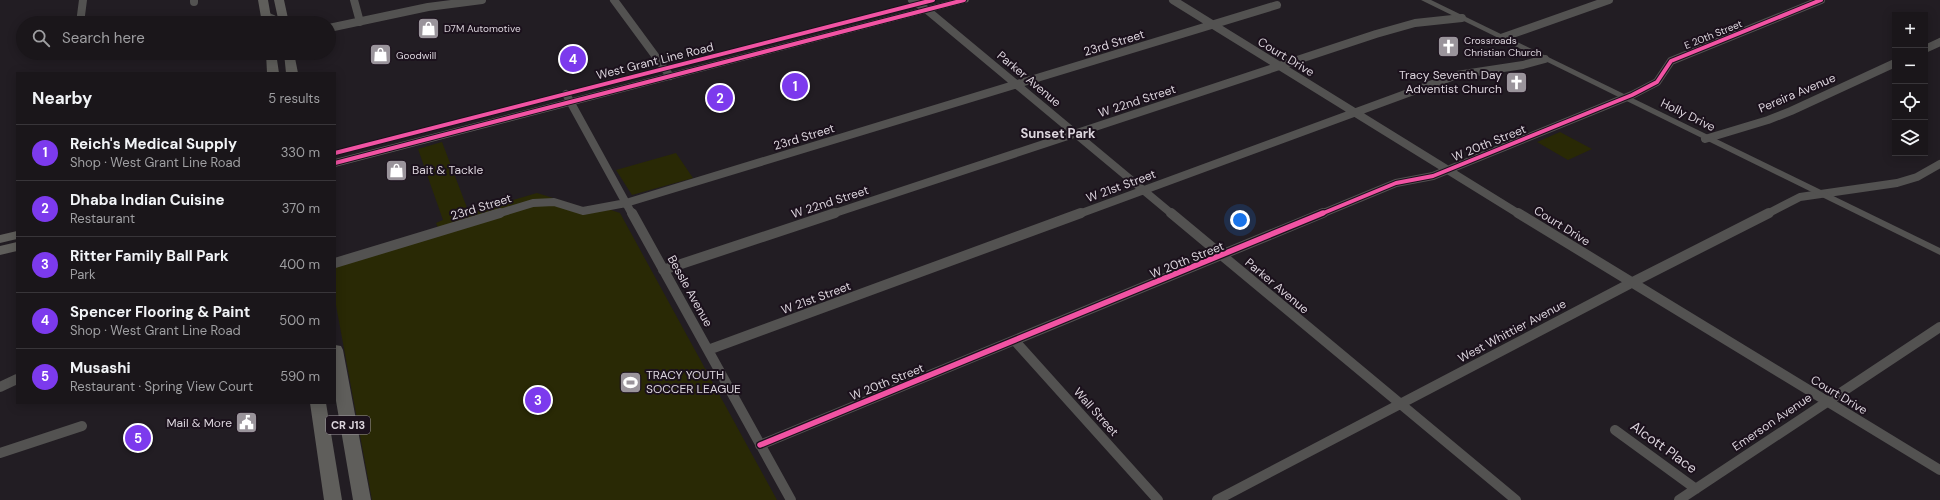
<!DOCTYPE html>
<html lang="en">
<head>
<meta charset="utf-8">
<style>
  :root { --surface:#1a161a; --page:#272327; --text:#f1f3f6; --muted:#9f9fa2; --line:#383539; --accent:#7c3aed }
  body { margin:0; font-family:"DM Sans",sans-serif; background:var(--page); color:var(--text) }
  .controls { position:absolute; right:12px; top:12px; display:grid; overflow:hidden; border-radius:0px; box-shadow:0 2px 10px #0003 }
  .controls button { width:36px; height:36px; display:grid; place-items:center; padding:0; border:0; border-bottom:1px solid var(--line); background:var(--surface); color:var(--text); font:20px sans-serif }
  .you { position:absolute; left:1240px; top:220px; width:14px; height:14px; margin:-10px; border:3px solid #fff; border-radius:50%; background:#1a73e8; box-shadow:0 0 0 6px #1a73e833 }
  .badge { display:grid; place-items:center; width:26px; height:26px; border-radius:50%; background:var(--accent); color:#fff; font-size:13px; font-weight:700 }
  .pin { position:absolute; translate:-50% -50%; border:2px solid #fff; box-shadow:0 1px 4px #0006 }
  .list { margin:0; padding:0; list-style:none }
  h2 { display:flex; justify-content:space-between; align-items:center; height:52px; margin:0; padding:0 16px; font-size:17px }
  h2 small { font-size:13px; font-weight:400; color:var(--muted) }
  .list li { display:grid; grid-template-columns:26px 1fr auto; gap:12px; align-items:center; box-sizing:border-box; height:56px; padding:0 16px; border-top:1px solid var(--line) }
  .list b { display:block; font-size:15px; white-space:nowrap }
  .list p { margin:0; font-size:13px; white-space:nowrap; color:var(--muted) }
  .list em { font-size:13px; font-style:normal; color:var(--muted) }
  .icon { flex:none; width:22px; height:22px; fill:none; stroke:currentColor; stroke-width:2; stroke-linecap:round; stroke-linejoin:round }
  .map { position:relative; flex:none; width:1940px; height:500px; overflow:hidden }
  .search { position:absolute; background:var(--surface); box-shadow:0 2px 10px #0003; left:16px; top:16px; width:320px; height:44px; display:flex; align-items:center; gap:10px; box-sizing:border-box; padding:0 14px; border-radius:22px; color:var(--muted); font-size:15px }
  .panel { position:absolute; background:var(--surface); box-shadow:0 2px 10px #0003; left:16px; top:72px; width:320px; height:332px; border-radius:0px }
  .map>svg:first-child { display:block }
</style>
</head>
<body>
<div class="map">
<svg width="1940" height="500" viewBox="0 0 1940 500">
  <rect width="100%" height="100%" fill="#221d23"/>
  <path fill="#292905" d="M 1560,132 L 1592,149 L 1568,160 L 1537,142 Z
    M 442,142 L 469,213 L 537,193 L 582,207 L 611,210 L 620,213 L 777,500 L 372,500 L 335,300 L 335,267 L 439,230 L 436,223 L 443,220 L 418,149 Z
    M 676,153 L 693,178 L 632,195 L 616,170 Z"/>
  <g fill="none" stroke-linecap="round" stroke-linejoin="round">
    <path stroke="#535251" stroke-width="8" d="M 194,0 L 194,2
      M 354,0 L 360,22
      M 614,0 L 670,76
      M 912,0 L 927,10 L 1172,214
      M 1173,0 L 1519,214
      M 266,16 L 273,19 L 274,23
      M 80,23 L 83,0
      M 329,28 L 428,7 L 482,0
      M 1501,38 L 1609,0
      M 1925,49 L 1940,42
      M 566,94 L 632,214
      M 1705,139 L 1768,120 L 1791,111 L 1895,63
      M 497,214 L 533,203 L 554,202 L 583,211 L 626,203 L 1277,5
      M 832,214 L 1376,34 L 1415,23 L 1462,18
      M 1079,214 L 1457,75 L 1523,65 L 1545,59
      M 1321,214 L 1396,183 L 1433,176 L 1632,95 L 1657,82 L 1671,61 L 1821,0
      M 1767,214 L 1800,197 L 1897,183 L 1917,177 L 1940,164"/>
    <path stroke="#535251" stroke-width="10" d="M 632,213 L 791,500
      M 1171,213 L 1516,500
      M 1518,213 L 1940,470
      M 335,263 L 500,213
      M 663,270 L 835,213
      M 1015,341 L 1158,500
      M 708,350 L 1081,213
      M 0,387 L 17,379
      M 1615,430 L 1696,489
      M 760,445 L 1323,213
      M 0,453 L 82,426
      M 1217,500 L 1631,283 L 1769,213
      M 1679,500 L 1940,327"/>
    <path fill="#535251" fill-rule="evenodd" d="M 1421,0 L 1431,0 L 1940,248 L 1940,255 Z"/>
    <path fill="#5f5e5b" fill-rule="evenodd" d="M 258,0 L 268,0 L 272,23 L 262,23 Z
      M 274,0 L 284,0 L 289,23 L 279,23 Z
      M 952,0 L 969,0 L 968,2 L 335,167 L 335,159 Z
      M 266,53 L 276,53 L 279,73 L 267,73 Z
      M 284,53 L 294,53 L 298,73 L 286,73 Z
      M 17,231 L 17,239 L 0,243 L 0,235 Z
      M 17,242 L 17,251 L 0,255 L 0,246 Z
      M 335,345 L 341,346 L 343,350 L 371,500 L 353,500 L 335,395 Z
      M 310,403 L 326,403 L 342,500 L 324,500 Z"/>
    <defs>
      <path id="cycleway-far1" d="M 335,153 L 933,0
        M 335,163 L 964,0
        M 1321,214 L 1396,183 L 1433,176 L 1632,95 L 1657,82 L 1671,61 L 1821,0"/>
      <path id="cycleway" d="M 760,445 L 1323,213"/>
    </defs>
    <use href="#cycleway-far1" stroke="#1b111c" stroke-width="6"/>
    <use href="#cycleway" stroke="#1b111c" stroke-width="8"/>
    <use href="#cycleway-far1" stroke="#f153a3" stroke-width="4"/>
    <use href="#cycleway" stroke="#f153a3" stroke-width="5.5"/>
  </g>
  <defs>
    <symbol id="shop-square" viewBox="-11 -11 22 22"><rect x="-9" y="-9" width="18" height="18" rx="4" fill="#9a949b" stroke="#1b111c"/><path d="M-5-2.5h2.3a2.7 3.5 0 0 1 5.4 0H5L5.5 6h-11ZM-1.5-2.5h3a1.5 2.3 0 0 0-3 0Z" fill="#fff"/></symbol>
    <symbol id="church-square" viewBox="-11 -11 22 22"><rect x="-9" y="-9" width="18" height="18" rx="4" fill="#9a949b" stroke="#1b111c"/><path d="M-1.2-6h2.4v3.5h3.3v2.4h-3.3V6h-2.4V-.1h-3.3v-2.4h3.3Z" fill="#fff"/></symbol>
    <symbol id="stadium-square" viewBox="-11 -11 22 22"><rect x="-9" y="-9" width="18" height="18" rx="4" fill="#9a949b" stroke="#1b111c"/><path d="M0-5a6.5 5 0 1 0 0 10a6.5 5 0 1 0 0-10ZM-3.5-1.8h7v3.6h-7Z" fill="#fff"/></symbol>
    <symbol id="civic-square" viewBox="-11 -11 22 22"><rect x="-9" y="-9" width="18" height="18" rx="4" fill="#9a949b" stroke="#1b111c"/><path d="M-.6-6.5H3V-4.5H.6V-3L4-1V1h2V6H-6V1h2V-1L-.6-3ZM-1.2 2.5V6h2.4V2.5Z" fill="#fff"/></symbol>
  </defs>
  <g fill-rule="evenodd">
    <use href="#shop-square" x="416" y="16" width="25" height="25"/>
    <use href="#church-square" x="1436" y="34" width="25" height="25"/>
    <use href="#shop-square" x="368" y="42" width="25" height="25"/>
    <use href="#church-square" x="1504" y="70" width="25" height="25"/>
    <use href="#shop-square" x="384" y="158" width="25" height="25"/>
    <use href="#stadium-square" x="618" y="370" width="25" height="25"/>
    <use href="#civic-square" x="234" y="410" width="25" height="25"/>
  </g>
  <g text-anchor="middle" stroke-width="4" stroke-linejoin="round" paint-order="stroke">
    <g font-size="10" fill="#dbd4dc" stroke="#1b111c" text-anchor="start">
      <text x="444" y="32">D7M Automotive</text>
      <text x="1464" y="44">Crossroads<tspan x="1464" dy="12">Christian Church</tspan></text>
      <text x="396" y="59">Goodwill</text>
    </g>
    <g font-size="10" fill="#dbd4dc" stroke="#1b111c">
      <text transform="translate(1713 34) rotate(-22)" y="4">E 20th Street</text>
    </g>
    <rect fill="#1b111c" stroke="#a19aa2" stroke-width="1" x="326" y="416" width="44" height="18" rx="3"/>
    <g font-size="11" font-weight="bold" fill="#dbd4dc">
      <text x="348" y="429">CR J13</text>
    </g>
    <g font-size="12" fill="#dbd4dc" stroke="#1b111c">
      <text transform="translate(1114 43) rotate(-17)" y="4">23rd Street</text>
      <text transform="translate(1286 57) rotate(31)" y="4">Court Drive</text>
      <text transform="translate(655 61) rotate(-14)" y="4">West Grant Line Road</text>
      <text transform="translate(1029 79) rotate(40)" y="4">Parker Avenue</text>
      <text transform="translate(1797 93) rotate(-23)" y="4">Pereira Avenue</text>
      <text transform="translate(1137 101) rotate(-18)" y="4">W 22nd Street</text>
      <text transform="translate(1688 115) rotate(26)" y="4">Holly Drive</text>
      <text transform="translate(804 137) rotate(-17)" y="4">23rd Street</text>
      <text transform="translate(1489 143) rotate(-22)" y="4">W 20th Street</text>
      <text transform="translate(1121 186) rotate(-20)" y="4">W 21st Street</text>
      <text transform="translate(830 202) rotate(-18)" y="4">W 22nd Street</text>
      <text transform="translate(481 207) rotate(-17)" y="4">23rd Street</text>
      <text transform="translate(1562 226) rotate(32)" y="4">Court Drive</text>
      <text transform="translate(1187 260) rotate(-22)" y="4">W 20th Street</text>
      <text transform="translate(1277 286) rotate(40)" y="4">Parker Avenue</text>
      <text transform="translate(690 291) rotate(61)" y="4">Bessle Avenue</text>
      <text transform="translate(816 298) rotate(-20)" y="4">W 21st Street</text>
      <text transform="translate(1512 331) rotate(-28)" y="4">West Whittier Avenue</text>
      <text transform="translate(887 382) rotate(-22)" y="4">W 20th Street</text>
      <text transform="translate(1839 395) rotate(31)" y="4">Court Drive</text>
      <text transform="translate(1096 412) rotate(48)" y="4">Wall Street</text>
      <text transform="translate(1772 422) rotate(-34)" y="4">Emerson Avenue</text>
    </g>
    <g font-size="12" fill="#dbd4dc" stroke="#1b111c" text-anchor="end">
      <text x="1502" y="79">Tracy Seventh Day<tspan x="1502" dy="14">Adventist Church</tspan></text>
      <text x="412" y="174" text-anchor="start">Bait &amp; Tackle</text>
      <text x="646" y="379" text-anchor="start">TRACY YOUTH<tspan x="646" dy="14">SOCCER LEAGUE</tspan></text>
      <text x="232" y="427">Mail &amp; More</text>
    </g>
    <g font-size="13" font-weight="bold" fill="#dbd4dc" stroke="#1b111c">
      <text x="1058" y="138">Sunset Park</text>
    </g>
    <g font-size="14" fill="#dbd4dc" stroke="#1b111c">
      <text transform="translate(1664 447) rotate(36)" y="5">Alcott Place</text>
    </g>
  </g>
</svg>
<div class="controls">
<button>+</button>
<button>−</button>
<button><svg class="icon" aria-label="locate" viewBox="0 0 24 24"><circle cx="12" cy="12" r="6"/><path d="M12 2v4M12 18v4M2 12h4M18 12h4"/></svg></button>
<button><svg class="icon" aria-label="layers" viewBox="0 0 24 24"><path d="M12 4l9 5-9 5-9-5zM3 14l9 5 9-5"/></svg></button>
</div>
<div class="you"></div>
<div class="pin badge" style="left:795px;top:86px">1</div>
<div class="pin badge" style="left:720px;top:98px">2</div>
<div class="pin badge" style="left:538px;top:400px">3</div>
<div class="pin badge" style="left:573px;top:59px">4</div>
<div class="pin badge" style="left:138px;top:438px">5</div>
<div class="search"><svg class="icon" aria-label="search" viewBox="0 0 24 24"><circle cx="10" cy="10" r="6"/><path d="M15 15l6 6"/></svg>Search here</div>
<section class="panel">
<h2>Nearby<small>5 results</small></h2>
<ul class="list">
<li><span class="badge">1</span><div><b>Reich's Medical Supply</b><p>Shop · West Grant Line Road</p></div><em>330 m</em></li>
<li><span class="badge">2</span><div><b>Dhaba Indian Cuisine</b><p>Restaurant</p></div><em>370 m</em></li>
<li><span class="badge">3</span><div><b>Ritter Family Ball Park</b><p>Park</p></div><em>400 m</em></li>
<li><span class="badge">4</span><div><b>Spencer Flooring &amp; Paint</b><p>Shop · West Grant Line Road</p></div><em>500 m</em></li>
<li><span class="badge">5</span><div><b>Musashi</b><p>Restaurant · Spring View Court</p></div><em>590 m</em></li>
</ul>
</section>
</div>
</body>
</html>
